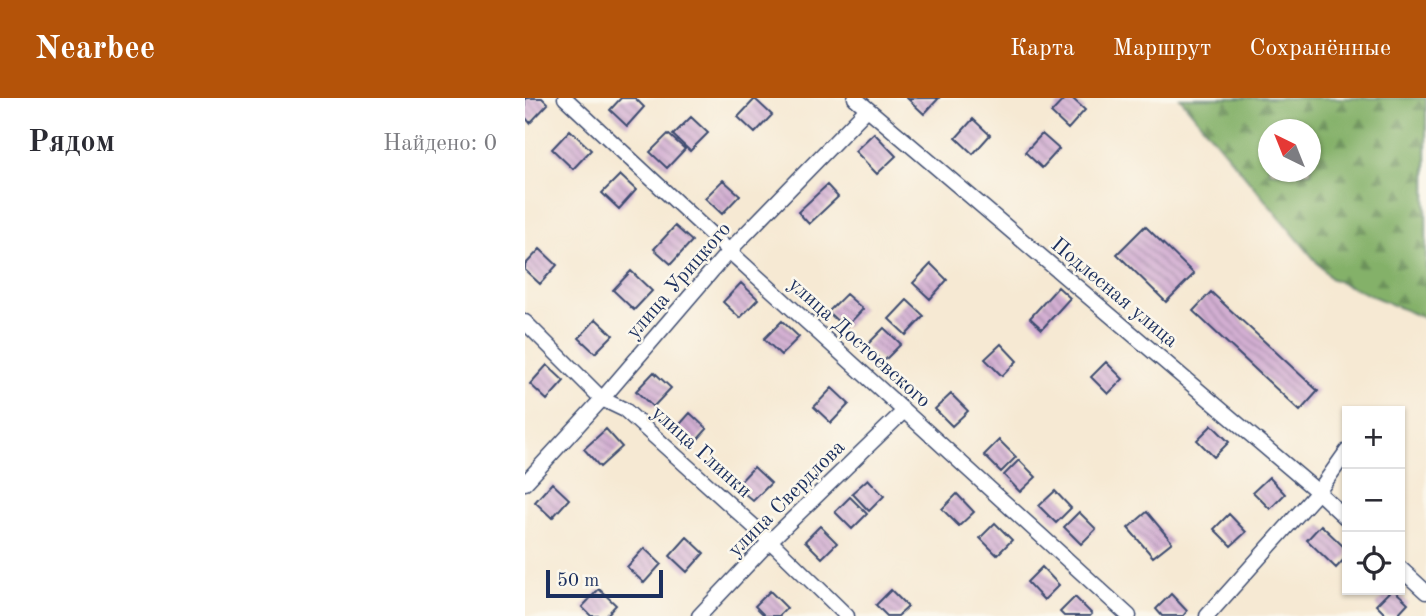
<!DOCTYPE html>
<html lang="ru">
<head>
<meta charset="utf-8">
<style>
  :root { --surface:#fff; --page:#f7f7f7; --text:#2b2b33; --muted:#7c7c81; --line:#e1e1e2; --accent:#b45309 }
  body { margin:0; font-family:"Old Standard TT",serif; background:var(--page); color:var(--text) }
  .controls { position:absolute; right:21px; bottom:21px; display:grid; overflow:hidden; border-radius:0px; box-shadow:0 2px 5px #0004 }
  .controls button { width:63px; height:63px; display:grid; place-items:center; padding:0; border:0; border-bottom:2px solid var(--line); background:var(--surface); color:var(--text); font:35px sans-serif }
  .compass { position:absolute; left:733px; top:21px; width:63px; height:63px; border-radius:50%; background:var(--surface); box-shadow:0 2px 5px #0004; rotate:317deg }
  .scale { position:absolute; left:21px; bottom:18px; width:117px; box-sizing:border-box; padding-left:7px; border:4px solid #1b2f5e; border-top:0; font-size:19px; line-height:24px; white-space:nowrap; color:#1b2f5e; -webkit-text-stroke:5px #fbf7ec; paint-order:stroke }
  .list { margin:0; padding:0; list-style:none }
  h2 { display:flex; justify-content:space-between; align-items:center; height:91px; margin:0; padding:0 28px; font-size:30px }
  h2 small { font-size:23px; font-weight:400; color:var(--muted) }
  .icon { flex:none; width:38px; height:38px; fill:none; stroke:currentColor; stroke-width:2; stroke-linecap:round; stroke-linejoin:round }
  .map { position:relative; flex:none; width:901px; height:518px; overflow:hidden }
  header { display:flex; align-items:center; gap:42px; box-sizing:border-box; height:98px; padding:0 35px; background:var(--accent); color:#fff }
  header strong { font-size:33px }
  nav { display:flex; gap:38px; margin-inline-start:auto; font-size:24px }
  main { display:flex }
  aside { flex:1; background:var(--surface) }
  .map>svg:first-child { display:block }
</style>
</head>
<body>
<header>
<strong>Nearbee</strong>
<nav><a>Карта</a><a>Маршрут</a><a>Сохранённые</a></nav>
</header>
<main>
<aside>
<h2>Рядом<small>Найдено: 0</small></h2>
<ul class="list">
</ul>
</aside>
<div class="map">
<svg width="901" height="518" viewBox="0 0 901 518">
  <defs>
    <pattern id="forest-firs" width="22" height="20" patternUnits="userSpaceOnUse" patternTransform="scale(1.75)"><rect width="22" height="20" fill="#84b169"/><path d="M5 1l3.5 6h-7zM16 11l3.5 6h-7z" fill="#6b905a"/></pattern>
    <pattern id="building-back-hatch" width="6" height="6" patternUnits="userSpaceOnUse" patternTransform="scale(1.75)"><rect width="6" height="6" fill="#d3afd2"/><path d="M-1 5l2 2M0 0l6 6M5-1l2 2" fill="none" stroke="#aa8fae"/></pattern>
  </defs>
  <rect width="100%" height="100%" fill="#fbf7ec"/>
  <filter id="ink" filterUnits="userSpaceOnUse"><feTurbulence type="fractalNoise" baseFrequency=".0143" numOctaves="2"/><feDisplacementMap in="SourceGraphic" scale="14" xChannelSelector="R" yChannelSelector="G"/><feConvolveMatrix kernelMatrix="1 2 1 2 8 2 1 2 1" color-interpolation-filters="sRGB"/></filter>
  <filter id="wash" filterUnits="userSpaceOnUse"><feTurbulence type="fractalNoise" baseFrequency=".00686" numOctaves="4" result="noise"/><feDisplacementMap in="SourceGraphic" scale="28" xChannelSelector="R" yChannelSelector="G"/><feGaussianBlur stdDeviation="1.57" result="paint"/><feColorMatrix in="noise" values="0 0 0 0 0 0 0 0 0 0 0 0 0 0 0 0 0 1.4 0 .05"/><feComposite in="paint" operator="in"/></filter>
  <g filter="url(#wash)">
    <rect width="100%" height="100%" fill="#f6e9d3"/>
    <path fill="url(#forest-firs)" stroke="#507064" stroke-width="2" fill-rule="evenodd" d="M 655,0 L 901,0 L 901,221 L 805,180 ZM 744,32 L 786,32 L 786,74 L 744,74 Z"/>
    <g id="blocks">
      <path fill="url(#building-back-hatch)" d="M 0,0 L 17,0 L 23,6 L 5,25 L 0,19 Z
        M 96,0 L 110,0 L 119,9 L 102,28 L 85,12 Z
        M 382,0 L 414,0 L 399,16 Z
        M 540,0 L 547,0 L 560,12 L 543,31 L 526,15 Z
        M 230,1 L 247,17 L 230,35 L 213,19 Z
        M 166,19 L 183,35 L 165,53 L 148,37 Z
        M 448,21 L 465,37 L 448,56 L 431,40 Z
        M 45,32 L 66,52 L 48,71 L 27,51 Z
        M 349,35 L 371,58 L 352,76 L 330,53 Z
        M 143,36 L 160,51 L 142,70 L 125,54 Z
        M 517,36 L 534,51 L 517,70 L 500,54 Z
        M 95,77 L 111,92 L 94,111 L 77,95 Z
        M 198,82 L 215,97 L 197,116 L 180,100 Z
        M 302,87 L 313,99 L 284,126 L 273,114 Z
        M 150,128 L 167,143 L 146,166 L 129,151 Z
        M 620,128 L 669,176 L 641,204 L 592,156 Z
        M 15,151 L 32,167 L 15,186 L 0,172 L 0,167 Z
        M 406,166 L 422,182 L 405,201 L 388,185 Z
        M 106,173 L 127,193 L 109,212 L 88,192 Z
        M 216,185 L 233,201 L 215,220 L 198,204 Z
        M 533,189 L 545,200 L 517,231 L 505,220 Z
        M 686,194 L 793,293 L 775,313 L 668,213 Z
        M 321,196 L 338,211 L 320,230 L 303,214 Z
        M 382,202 L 399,218 L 381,237 L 364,221 Z
        M 71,221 L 88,237 L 70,255 L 54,240 Z
        M 257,223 L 274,239 L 256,257 L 239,241 Z
        M 359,230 L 376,246 L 358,264 L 341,248 Z
        M 476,246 L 492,263 L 477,278 L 460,261 Z
        M 581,264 L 598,281 L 583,296 L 566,279 Z
        M 22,267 L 39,283 L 22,302 L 5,286 Z
        M 129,274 L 146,290 L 128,309 L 111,293 Z
        M 307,290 L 324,306 L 306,325 L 289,309 Z
        M 426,296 L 443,313 L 427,328 L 410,311 Z
        M 165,315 L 182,331 L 165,350 L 148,334 Z
        M 687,327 L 704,344 L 689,359 L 672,342 Z
        M 81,331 L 97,349 L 75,369 L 59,351 Z
        M 474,342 L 491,359 L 476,374 L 459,357 Z
        M 494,362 L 511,379 L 495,394 L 479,377 Z
        M 229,369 L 246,385 L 228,403 L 211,388 Z
        M 744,379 L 760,396 L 745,411 L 728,394 Z
        M 343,381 L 359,398 L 344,413 L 327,395 Z
        M 27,385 L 44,401 L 27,420 L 10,404 Z
        M 530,393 L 546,410 L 531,425 L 514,408 Z
        M 432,396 L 449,414 L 434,428 L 417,411 Z
        M 325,399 L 342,416 L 327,431 L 310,414 Z
        M 554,414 L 571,431 L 556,446 L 539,429 Z
        M 622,414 L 647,444 L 628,459 L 603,430 Z
        M 704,416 L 721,434 L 706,448 L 689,431 Z
        M 470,425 L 487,442 L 472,457 L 455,440 Z
        M 796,427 L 822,452 L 822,458 L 811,470 L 782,442 Z
        M 295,428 L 312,445 L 297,460 L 280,443 Z
        M 162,439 L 179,455 L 162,474 L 145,458 Z
        M 119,450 L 136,466 L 119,485 L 102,469 Z
        M 517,469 L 534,487 L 519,502 L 502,484 Z
        M 74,491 L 91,507 L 81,518 L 66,518 L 57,509 Z
        M 366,492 L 383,509 L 373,518 L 362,518 L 351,507 Z
        M 866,492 L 869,492 L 883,505 L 871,518 L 862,518 L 851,507 Z
        M 245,493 L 262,510 L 254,518 L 240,518 L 230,508 Z
        M 646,496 L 662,513 L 658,518 L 637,518 L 631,511 Z
        M 550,499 L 567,516 L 565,518 L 539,518 L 535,514 Z"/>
    </g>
  </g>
  <g filter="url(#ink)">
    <use href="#blocks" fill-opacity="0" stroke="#3c4b70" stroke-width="2"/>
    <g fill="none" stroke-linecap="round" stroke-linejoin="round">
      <defs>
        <path id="street" d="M 40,0 L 204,153 L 604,518
          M 330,0 L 793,394 L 822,421
          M 0,224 L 77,301 L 100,312 L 245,443 L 322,518
          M 0,385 L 77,301 L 204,153 L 342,11
          M 875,470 L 901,494
          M 174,518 L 245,443 L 379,313
          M 682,518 L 793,394 L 822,353"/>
      </defs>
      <use href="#street" stroke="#3c4b70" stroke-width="17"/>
      <use href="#street" stroke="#fff" stroke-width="14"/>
    </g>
  </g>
  <g text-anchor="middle" stroke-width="5" stroke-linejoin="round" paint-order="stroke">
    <g font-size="21" fill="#1b2f5e" stroke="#fbf7ec">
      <text transform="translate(153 182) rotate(-49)" y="7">улица Урицкого</text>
      <text transform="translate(590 194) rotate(40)" y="7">Подлесная улица</text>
      <text transform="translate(335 244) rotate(42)" y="7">улица Достоевского</text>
      <text transform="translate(177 353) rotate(42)" y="7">улица Глинки</text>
      <text transform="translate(261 400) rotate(-45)" y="7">улица Свердлова</text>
    </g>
  </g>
</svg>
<div class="controls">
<button>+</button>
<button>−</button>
<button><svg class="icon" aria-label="locate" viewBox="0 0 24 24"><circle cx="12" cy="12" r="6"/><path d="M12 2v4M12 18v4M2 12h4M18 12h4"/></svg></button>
</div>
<svg class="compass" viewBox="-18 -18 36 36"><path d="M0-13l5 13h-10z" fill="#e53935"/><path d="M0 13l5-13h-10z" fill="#7c7c81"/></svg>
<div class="scale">50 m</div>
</div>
</main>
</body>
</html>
